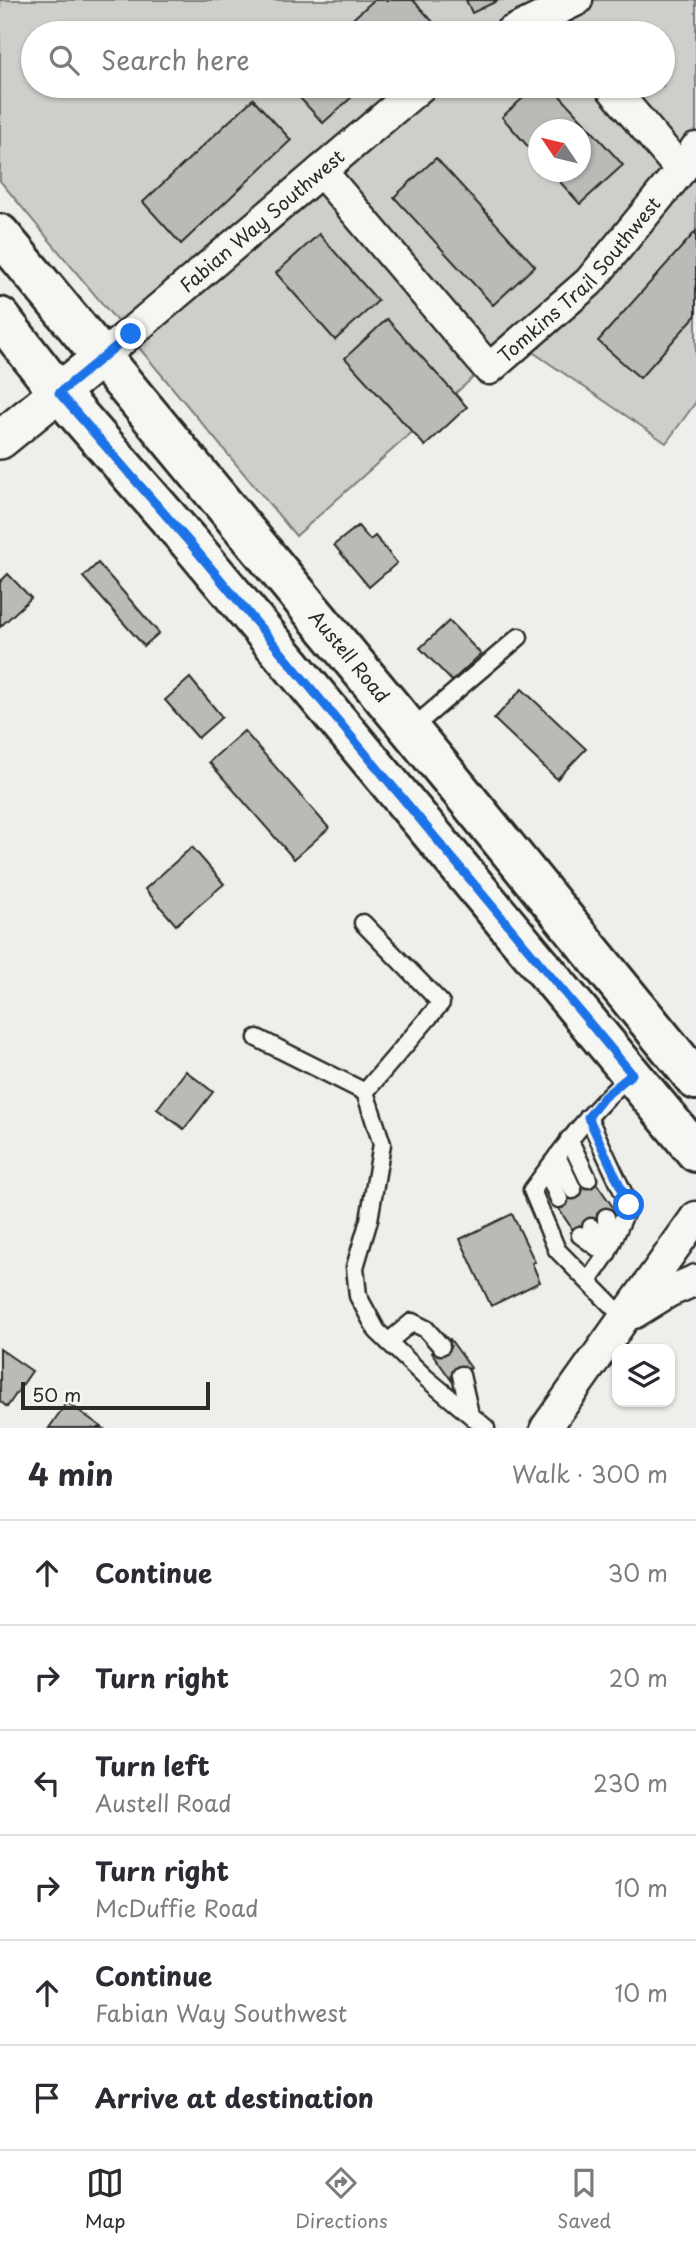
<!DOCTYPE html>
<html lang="en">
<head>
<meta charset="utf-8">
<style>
  :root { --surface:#fff; --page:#f7f7f7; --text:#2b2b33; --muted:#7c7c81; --line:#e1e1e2; --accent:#2b2b2b }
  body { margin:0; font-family:"Playpen Sans",sans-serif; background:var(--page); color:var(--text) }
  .controls { position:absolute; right:21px; bottom:21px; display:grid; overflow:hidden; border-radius:14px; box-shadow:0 2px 5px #0004 }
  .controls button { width:63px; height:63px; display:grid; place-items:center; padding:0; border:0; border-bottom:2px solid var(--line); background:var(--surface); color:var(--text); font:35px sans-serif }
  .compass { position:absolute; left:528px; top:119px; width:63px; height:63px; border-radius:50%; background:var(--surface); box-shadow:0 2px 5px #0004; rotate:305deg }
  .scale { position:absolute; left:21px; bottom:18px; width:189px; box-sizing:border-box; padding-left:7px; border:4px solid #2b2b2b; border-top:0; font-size:19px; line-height:24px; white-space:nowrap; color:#2b2b2b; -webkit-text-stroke:5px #f6f6f2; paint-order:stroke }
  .stop { position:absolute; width:21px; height:21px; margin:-16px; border:5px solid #1a73e8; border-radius:50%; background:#fff }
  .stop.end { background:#1a73e8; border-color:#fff; box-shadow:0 2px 7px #0008 }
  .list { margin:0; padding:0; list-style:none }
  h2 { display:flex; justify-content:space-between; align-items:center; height:91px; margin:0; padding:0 28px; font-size:30px }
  h2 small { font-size:23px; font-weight:400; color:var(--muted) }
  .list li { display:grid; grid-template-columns:46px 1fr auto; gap:21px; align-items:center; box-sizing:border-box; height:105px; padding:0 28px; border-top:2px solid var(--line) }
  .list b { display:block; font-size:26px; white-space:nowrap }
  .list p { margin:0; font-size:23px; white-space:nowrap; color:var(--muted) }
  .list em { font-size:23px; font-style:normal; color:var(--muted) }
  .icon { flex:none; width:38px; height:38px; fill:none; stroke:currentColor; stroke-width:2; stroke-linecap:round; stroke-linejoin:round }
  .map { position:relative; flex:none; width:696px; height:1428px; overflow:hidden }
  .search { position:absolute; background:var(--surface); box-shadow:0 2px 5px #0004; left:21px; right:21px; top:21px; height:77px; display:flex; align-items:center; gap:18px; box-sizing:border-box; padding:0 24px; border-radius:38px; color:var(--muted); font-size:26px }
  .sheet { height:721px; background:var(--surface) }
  nav { display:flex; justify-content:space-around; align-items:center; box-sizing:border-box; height:98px; border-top:2px solid var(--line); background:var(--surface); font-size:19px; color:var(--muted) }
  nav a { display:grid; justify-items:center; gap:4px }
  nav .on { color:var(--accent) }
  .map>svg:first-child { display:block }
</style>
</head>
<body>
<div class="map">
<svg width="696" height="1428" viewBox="0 0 696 1428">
  <rect width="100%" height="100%" fill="#eeeeea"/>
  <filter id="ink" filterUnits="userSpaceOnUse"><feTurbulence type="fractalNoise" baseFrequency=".0143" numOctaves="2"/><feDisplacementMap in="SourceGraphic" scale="14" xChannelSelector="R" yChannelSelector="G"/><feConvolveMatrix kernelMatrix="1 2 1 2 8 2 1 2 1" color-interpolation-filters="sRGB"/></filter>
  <g filter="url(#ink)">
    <path fill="#cececa" stroke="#7c7c7a" stroke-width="2" fill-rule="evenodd" d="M 0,0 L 696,0 L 696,402 L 666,443 L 515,340 L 296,536 L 0,181 ZM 33,33 L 663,33 L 663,86 L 33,86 ZM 538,130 L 580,130 L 580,172 L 538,172 Z"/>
    <path fill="#babab7" stroke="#2b2b2b" stroke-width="2" d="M 374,0 L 413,0 L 434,23 L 422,33 L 337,33 Z
      M 466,0 L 499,0 L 472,13 Z
      M 289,86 L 364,86 L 323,123 Z
      M 536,86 L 551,86 L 623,165 L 580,204 L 551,172 L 580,172 L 580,130 L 538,130 L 538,158 L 502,117 Z
      M 253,99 L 291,140 L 181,244 L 143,202 Z
      M 436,158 L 535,266 L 493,305 L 394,197 Z
      M 696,231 L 696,315 L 640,378 L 598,341 Z
      M 319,234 L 378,301 L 335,340 L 276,273 Z
      M 387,319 L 467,407 L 425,446 L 345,358 Z
      M 358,526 L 370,540 L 375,536 L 397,563 L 369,587 L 334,545 Z
      M 98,563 L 159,633 L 144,646 L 83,577 Z
      M 8,574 L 31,598 L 0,627 L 0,582 Z
      M 449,621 L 481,654 L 452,681 L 420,648 Z
      M 190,678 L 222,717 L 198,738 L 165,700 Z
      M 522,689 L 586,749 L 557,779 L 494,719 Z
      M 244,731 L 329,828 L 294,859 L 209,762 Z
      M 192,847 L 224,884 L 176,925 L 145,889 Z
      M 186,1071 L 213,1092 L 184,1129 L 157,1109 Z
      M 592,1177 L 615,1210 L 577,1236 L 554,1202 Z
      M 512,1214 L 535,1262 L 532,1263 L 540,1282 L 491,1306 L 460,1239 Z
      M 450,1339 L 471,1368 L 452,1381 L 432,1353 Z
      M 0,1349 L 32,1371 L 7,1407 L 0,1401 Z
      M 67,1402 L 103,1428 L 49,1428 Z"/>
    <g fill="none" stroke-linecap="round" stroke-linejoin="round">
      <defs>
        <path id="service" d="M 410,730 L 519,637
          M 363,923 L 441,1003 L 365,1092
          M 257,1038 L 365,1092 L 382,1144 L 369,1220 L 355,1267 L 358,1296 L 377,1331 L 426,1378 L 486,1428
          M 588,1117 L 629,1205 L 607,1254
          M 569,1139 L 588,1179
          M 557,1156 L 573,1190
          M 547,1171 L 559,1199
          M 606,1217 L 607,1249
          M 580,1235 L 602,1251
          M 588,1281 L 607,1254 L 591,1227
          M 625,1319 L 557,1250 L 532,1190 C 563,1148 592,1108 632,1074
          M 388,1342 L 412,1322 L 426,1329 L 441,1346
          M 461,1375 L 470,1414"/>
        <g id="minor">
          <path d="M 509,33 L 577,0"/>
          <path d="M 610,86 L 681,170"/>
          <path id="s1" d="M 321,171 L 489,369 L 589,282 L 681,170 L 696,148"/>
          <path id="s2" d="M 102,357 L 421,86"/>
          <path d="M 634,1313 L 668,1292 L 696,1280"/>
          <path d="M 546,1428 L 696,1217"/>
        </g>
        <path id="tertiary" d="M 0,440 L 102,357"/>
        <g id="primary">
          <path id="s3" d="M 0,234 L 459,789 L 696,1080"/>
          <path d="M 0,317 L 59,393 L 190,543 L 696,1152"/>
        </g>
      </defs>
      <use href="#service" stroke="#2b2b2b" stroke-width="21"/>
      <use href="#minor" stroke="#2b2b2b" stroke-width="35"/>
      <use href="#tertiary" stroke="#2b2b2b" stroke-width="42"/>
      <use href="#primary" stroke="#2b2b2b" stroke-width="44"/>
      <use href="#service" stroke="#f6f6f2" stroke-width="16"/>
      <use href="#minor" stroke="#f6f6f2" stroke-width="30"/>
      <use href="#tertiary" stroke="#f6f6f2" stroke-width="37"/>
      <use href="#primary" stroke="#f6f6f2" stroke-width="38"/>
    </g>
  </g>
  <g fill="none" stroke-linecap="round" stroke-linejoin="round" filter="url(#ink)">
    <path stroke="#1a73e8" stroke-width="9" d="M 131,334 L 59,393 L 190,543 L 632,1074 L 604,1097 L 588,1117 L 629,1205"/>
  </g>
  <g text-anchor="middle" stroke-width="7" stroke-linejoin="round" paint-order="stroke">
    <g font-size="19" fill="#2b2b2b" stroke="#f6f6f2">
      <text dy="7" stroke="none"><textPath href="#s2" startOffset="210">Fabian Way Southwest</textPath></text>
      <text dy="7" stroke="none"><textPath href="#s1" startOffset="387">Tomkins Trail Southwest</textPath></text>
      <text dy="7" stroke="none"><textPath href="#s3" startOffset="548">Austell Road</textPath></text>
    </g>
  </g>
</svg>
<div class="controls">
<button><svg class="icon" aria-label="layers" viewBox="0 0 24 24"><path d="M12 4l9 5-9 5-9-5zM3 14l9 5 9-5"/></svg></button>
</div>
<svg class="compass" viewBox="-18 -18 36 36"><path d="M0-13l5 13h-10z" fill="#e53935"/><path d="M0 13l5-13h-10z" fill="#7c7c81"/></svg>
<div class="scale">50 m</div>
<div class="stop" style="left:629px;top:1205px"></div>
<div class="stop end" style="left:131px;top:334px"></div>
<div class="search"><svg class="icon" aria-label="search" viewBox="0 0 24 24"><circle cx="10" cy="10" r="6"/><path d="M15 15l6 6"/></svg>Search here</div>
</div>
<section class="sheet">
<h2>4 min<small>Walk · 300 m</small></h2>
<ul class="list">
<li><svg class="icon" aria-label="ahead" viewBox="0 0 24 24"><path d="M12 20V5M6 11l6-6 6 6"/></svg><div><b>Continue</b></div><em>30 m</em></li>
<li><svg class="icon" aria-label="right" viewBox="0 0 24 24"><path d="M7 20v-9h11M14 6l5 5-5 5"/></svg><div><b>Turn right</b></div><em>20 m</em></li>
<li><svg class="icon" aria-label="left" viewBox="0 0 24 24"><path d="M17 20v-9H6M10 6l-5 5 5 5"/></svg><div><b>Turn left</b><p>Austell Road</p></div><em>230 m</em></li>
<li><svg class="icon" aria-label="right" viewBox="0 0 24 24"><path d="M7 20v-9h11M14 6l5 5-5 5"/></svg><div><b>Turn right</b><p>McDuffie Road</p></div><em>10 m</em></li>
<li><svg class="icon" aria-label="ahead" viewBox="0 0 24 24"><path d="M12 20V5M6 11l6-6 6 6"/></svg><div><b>Continue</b><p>Fabian Way Southwest</p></div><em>10 m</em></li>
<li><svg class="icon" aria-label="arrive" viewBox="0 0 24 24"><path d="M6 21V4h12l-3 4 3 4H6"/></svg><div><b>Arrive at destination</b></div></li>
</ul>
</section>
<nav>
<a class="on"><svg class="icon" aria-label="map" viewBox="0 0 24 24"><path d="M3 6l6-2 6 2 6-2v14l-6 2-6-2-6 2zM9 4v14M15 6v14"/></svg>Map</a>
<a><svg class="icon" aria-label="directions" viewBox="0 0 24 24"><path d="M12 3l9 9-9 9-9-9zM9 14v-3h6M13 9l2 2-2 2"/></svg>Directions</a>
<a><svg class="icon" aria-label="saved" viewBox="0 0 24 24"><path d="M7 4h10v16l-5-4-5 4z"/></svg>Saved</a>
</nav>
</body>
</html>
